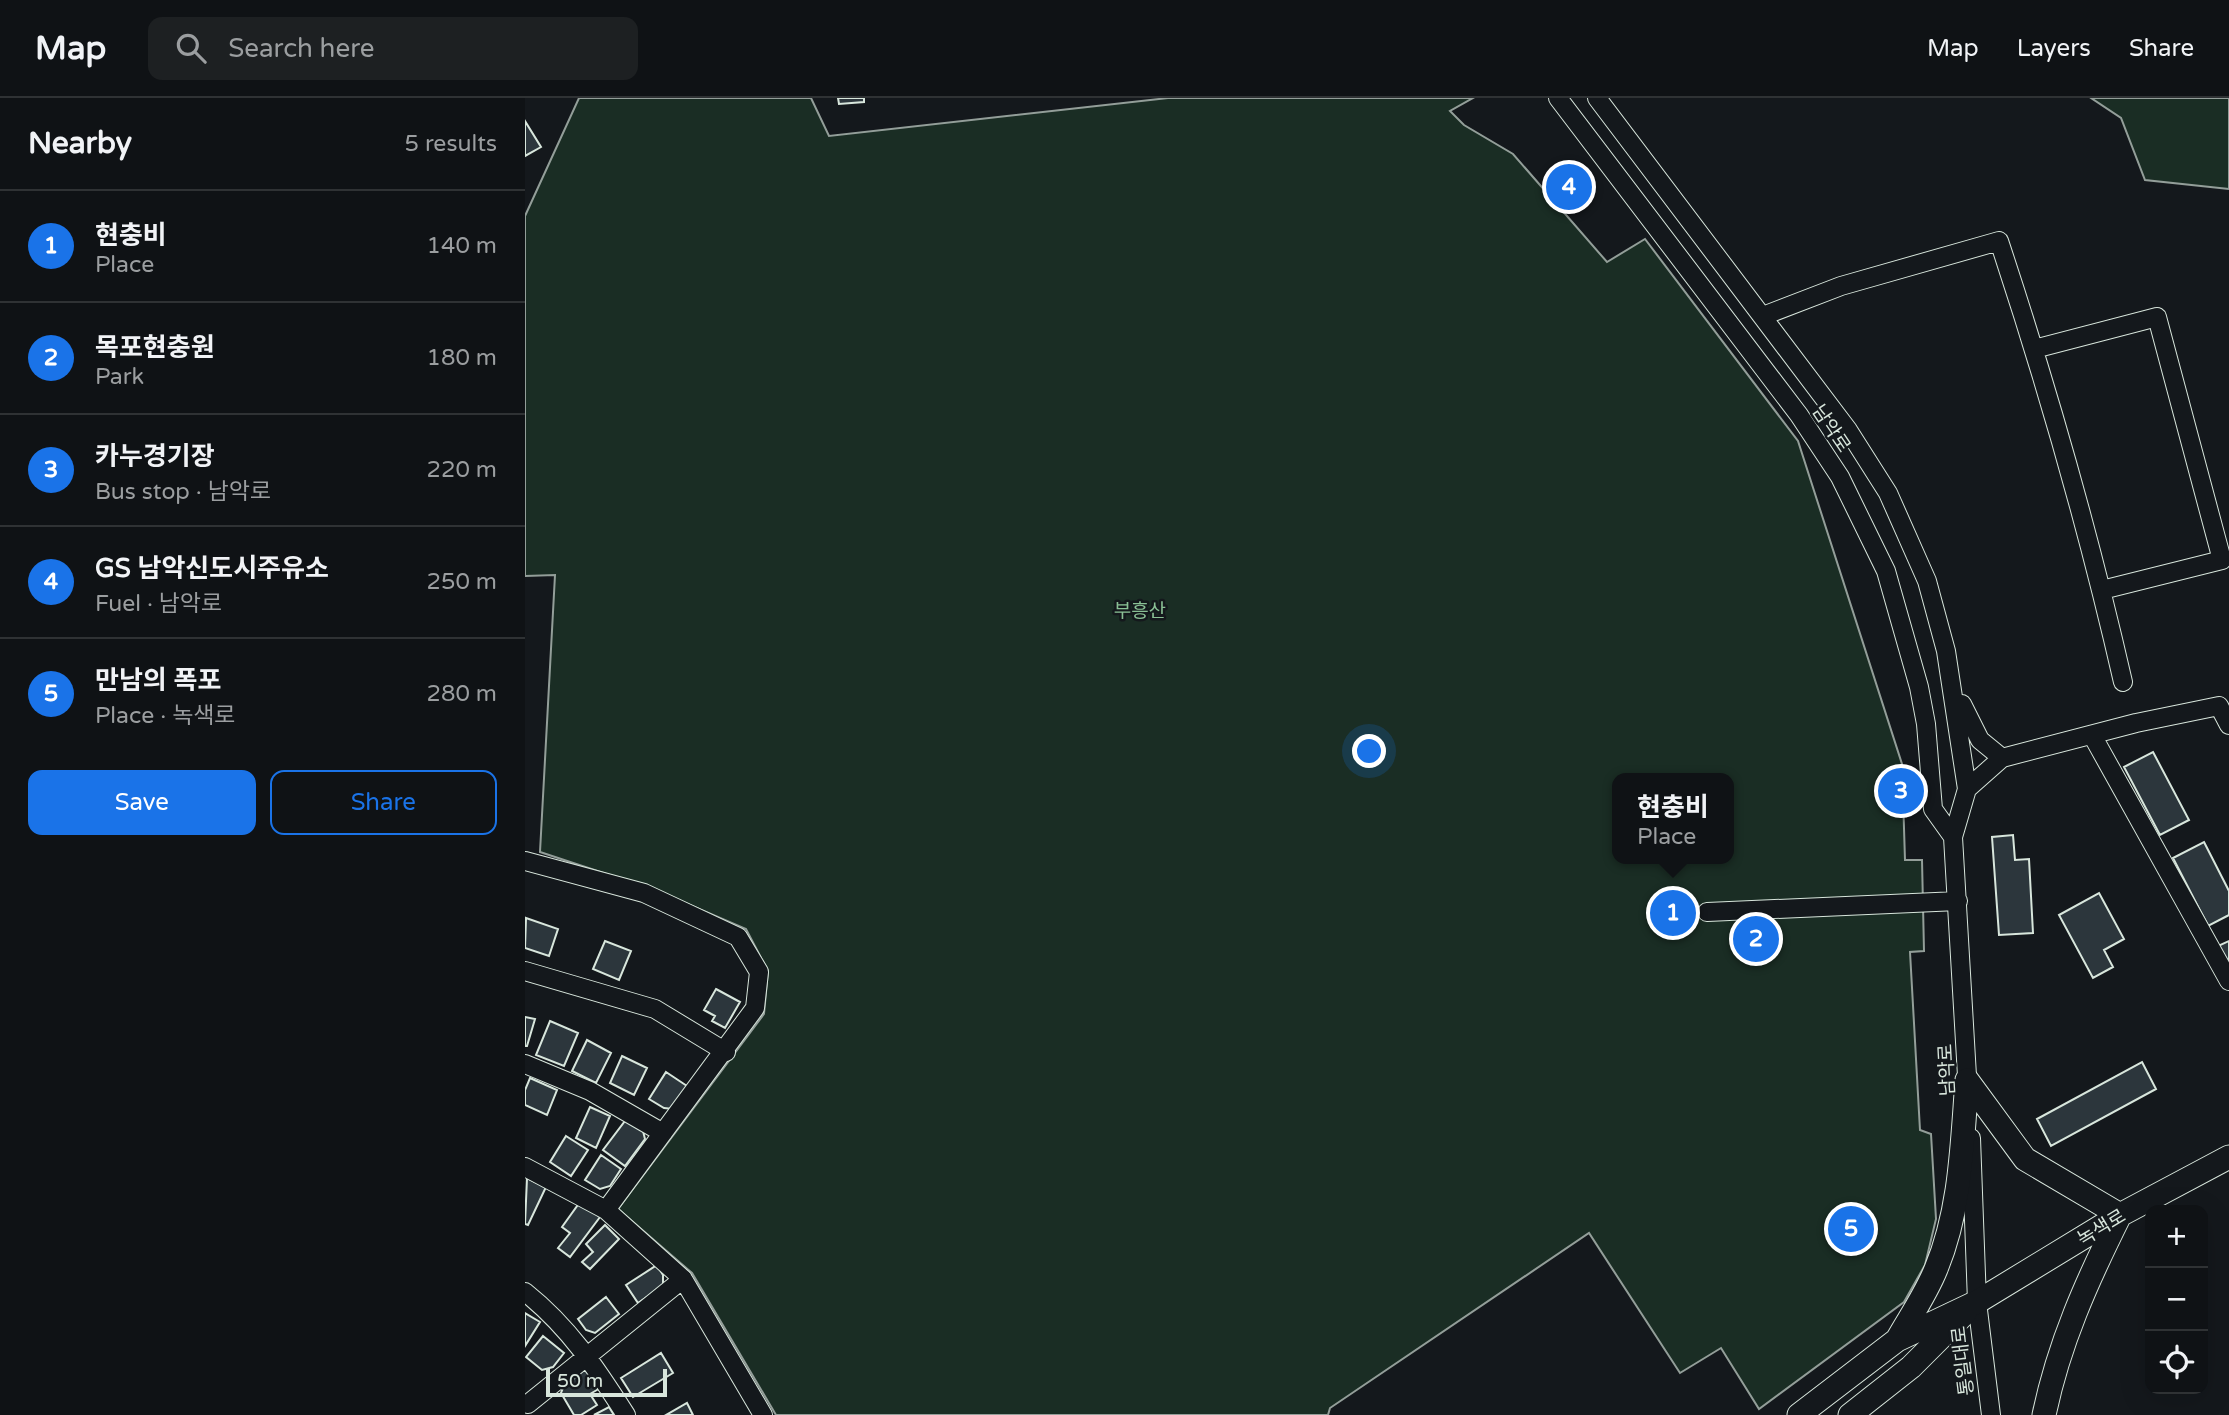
<!DOCTYPE html>
<html lang="en">
<head>
<meta charset="utf-8">
<style>
  :root { --surface:#0f1215; --page:#1d2022; --text:#f1f3f6; --muted:#9b9ea0; --line:#2f3234; --accent:#1a73e8 }
  body { margin:0; font-family:"Varela Round","Noto Sans KR",sans-serif; background:var(--page); color:var(--text) }
  .controls { position:absolute; right:21px; bottom:21px; display:grid; overflow:hidden; border-radius:14px; box-shadow:0 7px 28px #0002 }
  .controls button { width:63px; height:63px; display:grid; place-items:center; padding:0; border:0; border-bottom:2px solid var(--line); background:var(--surface); color:var(--text); font:35px sans-serif }
  .scale { position:absolute; left:21px; bottom:18px; width:121px; box-sizing:border-box; padding-left:7px; border:4px solid #d8e6dc; border-top:0; font-size:19px; line-height:24px; white-space:nowrap; color:#d8e6dc; -webkit-text-stroke:5px #14181c; paint-order:stroke }
  .you { position:absolute; left:845px; top:654px; width:24px; height:24px; margin:-18px; border:5px solid #fff; border-radius:50%; background:#1a73e8; box-shadow:0 0 0 10px #1a73e833 }
  .badge { display:grid; place-items:center; width:46px; height:46px; border-radius:50%; background:var(--accent); color:#fff; font-size:23px; font-weight:700 }
  .pin { position:absolute; translate:-50% -50%; border:4px solid #fff; box-shadow:0 2px 7px #0006 }
  .popup { position:absolute; left:1087px; top:675px; width:122px; height:91px; box-sizing:border-box; display:grid; place-content:center; border-radius:14px; background:var(--surface); filter:drop-shadow(0 2px 5px #0005); font-size:23px; white-space:nowrap; color:var(--muted) }
  .popup b { font-size:26px; color:var(--text) }
  .popup::after { content:''; position:absolute; left:50%; top:100%; margin-left:-14px; border:14px solid transparent; border-top-color:var(--surface) }
  .list { margin:0; padding:0; list-style:none }
  h2 { display:flex; justify-content:space-between; align-items:center; height:91px; margin:0; padding:0 28px; font-size:30px }
  h2 small { font-size:23px; font-weight:400; color:var(--muted) }
  .list li { display:grid; grid-template-columns:46px 1fr auto; gap:21px; align-items:center; box-sizing:border-box; height:112px; padding:0 28px; border-top:2px solid var(--line) }
  .list b { display:block; font-size:26px; white-space:nowrap }
  .list p { margin:0; font-size:23px; white-space:nowrap; color:var(--muted) }
  .list em { font-size:23px; font-style:normal; color:var(--muted) }
  .actions { display:flex; gap:14px; padding:21px 28px }
  .actions a { flex:1; padding:16px 0; border:2px solid var(--accent); border-radius:14px; text-align:center; font-size:24px; color:var(--accent) }
  .actions .main { background:var(--accent); color:#fff }
  .icon { flex:none; width:38px; height:38px; fill:none; stroke:currentColor; stroke-width:2; stroke-linecap:round; stroke-linejoin:round }
  .map { position:relative; flex:none; width:1704px; height:1317px; overflow:hidden }
  header { display:flex; align-items:center; gap:42px; box-sizing:border-box; height:98px; padding:0 35px; background:var(--surface); border-bottom:2px solid var(--line) }
  header strong { font-size:33px }
  nav { display:flex; gap:38px; margin-inline-start:auto; font-size:24px }
  .search { width:490px; height:63px; background:var(--page); display:flex; align-items:center; gap:18px; box-sizing:border-box; padding:0 24px; border-radius:14px; color:var(--muted); font-size:26px }
  main { display:flex }
  aside { flex:1; background:var(--surface) }
  .map>svg:first-child { display:block }
</style>
</head>
<body>
<header>
<strong>Map</strong>
<div class="search"><svg class="icon" aria-label="search" viewBox="0 0 24 24"><circle cx="10" cy="10" r="6"/><path d="M15 15l6 6"/></svg>Search here</div>
<nav><a>Map</a><a>Layers</a><a>Share</a></nav>
</header>
<main>
<aside>
<h2>Nearby<small>5 results</small></h2>
<ul class="list">
<li><span class="badge">1</span><div><b>현충비</b><p>Place</p></div><em>140 m</em></li>
<li><span class="badge">2</span><div><b>목포현충원</b><p>Park</p></div><em>180 m</em></li>
<li><span class="badge">3</span><div><b>카누경기장</b><p>Bus stop · 남악로</p></div><em>220 m</em></li>
<li><span class="badge">4</span><div><b>GS 남악신도시주유소</b><p>Fuel · 남악로</p></div><em>250 m</em></li>
<li><span class="badge">5</span><div><b>만남의 폭포</b><p>Place · 녹색로</p></div><em>280 m</em></li>
</ul>
<div class="actions"><a class="main">Save</a><a>Share</a></div>
</aside>
<div class="map">
<svg width="1704" height="1317" viewBox="0 0 1704 1317">
  <rect width="100%" height="100%" fill="#14181c"/>
  <path fill="#1a2d24" stroke="#939e99" stroke-width="2" fill-rule="evenodd" d="M 54,0 L 286,0 L 304,38 L 643,0 L 948,0 L 925,13 L 939,27 L 988,56 L 1082,164 L 1120,141 L 1273,343 L 1377,666 L 1380,762 L 1397,762 L 1399,853 L 1385,854 L 1395,1032 L 1406,1036 L 1411,1121 L 1400,1167 L 1379,1204 L 1234,1311 L 1196,1250 L 1155,1275 L 1064,1135 L 805,1310 L 803,1317 L 251,1317 L 167,1175 L 93,1111 L 239,916 L 243,873 L 221,831 L 130,792 L 15,754 L 30,477 L 0,478 L 0,118 ZM 1092,680 L 1204,680 L 1204,761 L 1092,761 Z
    M 1566,0 L 1704,0 L 1704,91 L 1620,82 L 1596,20 Z"/>
  <path fill="#2c363c" stroke="#d8e6dc" stroke-width="2" d="M 313,0 L 339,0 L 339,4 L 314,6 Z
    M 0,23 L 16,49 L 0,58 Z
    M 1628,654 L 1664,722 L 1635,737 L 1599,669 Z
    M 1488,737 L 1490,762 L 1504,761 L 1508,835 L 1474,837 L 1467,739 Z
    M 1679,744 L 1704,793 L 1704,817 L 1683,828 L 1648,760 Z
    M 1574,795 L 1599,841 L 1579,852 L 1588,869 L 1568,880 L 1534,817 Z
    M 1,820 L 33,831 L 24,858 L 0,850 Z
    M 80,843 L 106,853 L 94,882 L 68,871 Z
    M 1704,843 L 1704,872 L 1693,848 Z
    M 191,891 L 215,904 L 200,930 L 187,923 L 190,918 L 179,912 Z
    M 0,919 L 10,921 L 2,948 L 0,948 Z
    M 25,923 L 53,935 L 39,968 L 11,957 Z
    M 62,942 L 86,955 L 71,985 L 47,973 Z
    M 97,958 L 122,970 L 109,997 L 85,985 Z
    M 1617,964 L 1631,991 L 1526,1048 L 1512,1021 Z
    M 141,974 L 162,988 L 148,1011 L 139,1010 L 124,1001 Z
    M 5,980 L 32,992 L 22,1017 L 0,1007 L 0,992 Z
    M 65,1009 L 85,1018 L 71,1050 L 51,1040 Z
    M 100,1023 L 117,1029 L 120,1041 L 100,1068 L 78,1052 Z
    M 41,1038 L 63,1052 L 46,1078 L 25,1064 Z
    M 76,1057 L 96,1071 L 85,1088 L 75,1091 L 60,1082 Z
    M 2,1080 L 21,1089 L 3,1127 L 0,1126 Z
    M 55,1104 L 75,1119 L 45,1159 L 33,1150 L 45,1135 L 37,1129 Z
    M 80,1127 L 94,1141 L 65,1171 L 57,1164 L 68,1154 L 61,1146 Z
    M 132,1167 L 138,1177 L 138,1188 L 113,1205 L 101,1187 Z
    M 81,1199 L 94,1216 L 70,1235 L 61,1232 L 53,1221 Z
    M 0,1215 L 15,1224 L 0,1248 Z
    M 18,1238 L 39,1255 L 28,1269 L 17,1272 L 1,1259 Z
    M 136,1255 L 148,1275 L 108,1299 L 96,1280 Z
    M 56,1272 L 69,1275 L 77,1289 L 65,1296 L 72,1307 L 56,1317 L 49,1317 L 36,1295 L 40,1285 Z
    M 162,1305 L 168,1317 L 141,1317 Z
    M 84,1309 L 89,1317 L 69,1317 Z"/>
  <g fill="none" stroke-linecap="round" stroke-linejoin="round">
    <defs>
      <path id="minor" d="M 1033,0 L 1274,317 L 1315,379 L 1361,473 L 1394,589 L 1401,626 L 1408,711 L 1428,739
        M 1072,0 L 1323,332 L 1363,395 L 1402,483 L 1421,553 L 1442,691 L 1428,739 L 1443,995
        M 1238,218 L 1316,188 L 1474,143 C 1522,288 1564,435 1598,584
        M 1509,251 L 1632,219 L 1697,462 L 1577,492
        M 1437,606 L 1455,642 L 1477,660 L 1442,691
        M 1567,637 L 1704,883
        M 1477,660 L 1611,625 L 1694,608 L 1704,627
        M 0,763 L 119,795 L 213,839 L 234,874 L 230,910 L 81,1112 L 158,1181
        M 1182,814 L 1433,803
        M 0,873 L 130,911 L 201,954
        M 0,966 L 65,993 L 138,1035
        M 1446,1040 L 1452,1204 L 1466,1317
        M 0,1069 L 81,1112
        M 0,1194 C 44,1229 71,1270 101,1317
        M 3,1306 L 158,1181 L 238,1317"/>
      <path id="major" d="M 1442,982 L 1500,1061 L 1595,1117 C 1562,1183 1534,1245 1519,1317
        M 1372,1242 C 1385,1219 1401,1196 1411,1171 C 1436,1111 1437,1046 1442,982
        M 1274,1317 L 1372,1242 L 1452,1204 L 1595,1117 L 1704,1059
        M 1325,1317 L 1386,1269 L 1440,1215"/>
    </defs>
    <use href="#minor" stroke="#d8e6dc" stroke-width="20"/>
    <use href="#major" stroke="#d8e6dc" stroke-width="25"/>
    <use href="#minor" stroke="#14181c" stroke-width="18"/>
    <use href="#major" stroke="#14181c" stroke-width="23"/>
  </g>
  <g text-anchor="middle" stroke-width="5" stroke-linejoin="round" paint-order="stroke">
    <g font-size="19" fill="#d8e6dc" stroke="#14181c">
      <text transform="translate(1307 330) rotate(56)" y="7">남악로</text>
      <text transform="translate(1421 972) rotate(-93)" y="7">남악로</text>
      <text transform="translate(1576 1129) rotate(-31)" y="7">녹색로</text>
      <text transform="translate(1437 1263) rotate(-97)" y="7">통일대로</text>
    </g>
    <g font-size="19" fill="#8ac095" stroke="#14181c">
      <text x="615" y="519">부흥산</text>
    </g>
  </g>
</svg>
<div class="controls">
<button>+</button>
<button>−</button>
<button><svg class="icon" aria-label="locate" viewBox="0 0 24 24"><circle cx="12" cy="12" r="6"/><path d="M12 2v4M12 18v4M2 12h4M18 12h4"/></svg></button>
</div>
<div class="scale">50 m</div>
<div class="you"></div>
<div class="pin badge" style="left:1148px;top:815px">1</div>
<div class="popup"><b>현충비</b>Place</div>
<div class="pin badge" style="left:1231px;top:841px">2</div>
<div class="pin badge" style="left:1376px;top:693px">3</div>
<div class="pin badge" style="left:1044px;top:89px">4</div>
<div class="pin badge" style="left:1326px;top:1131px">5</div>
</div>
</main>
</body>
</html>
